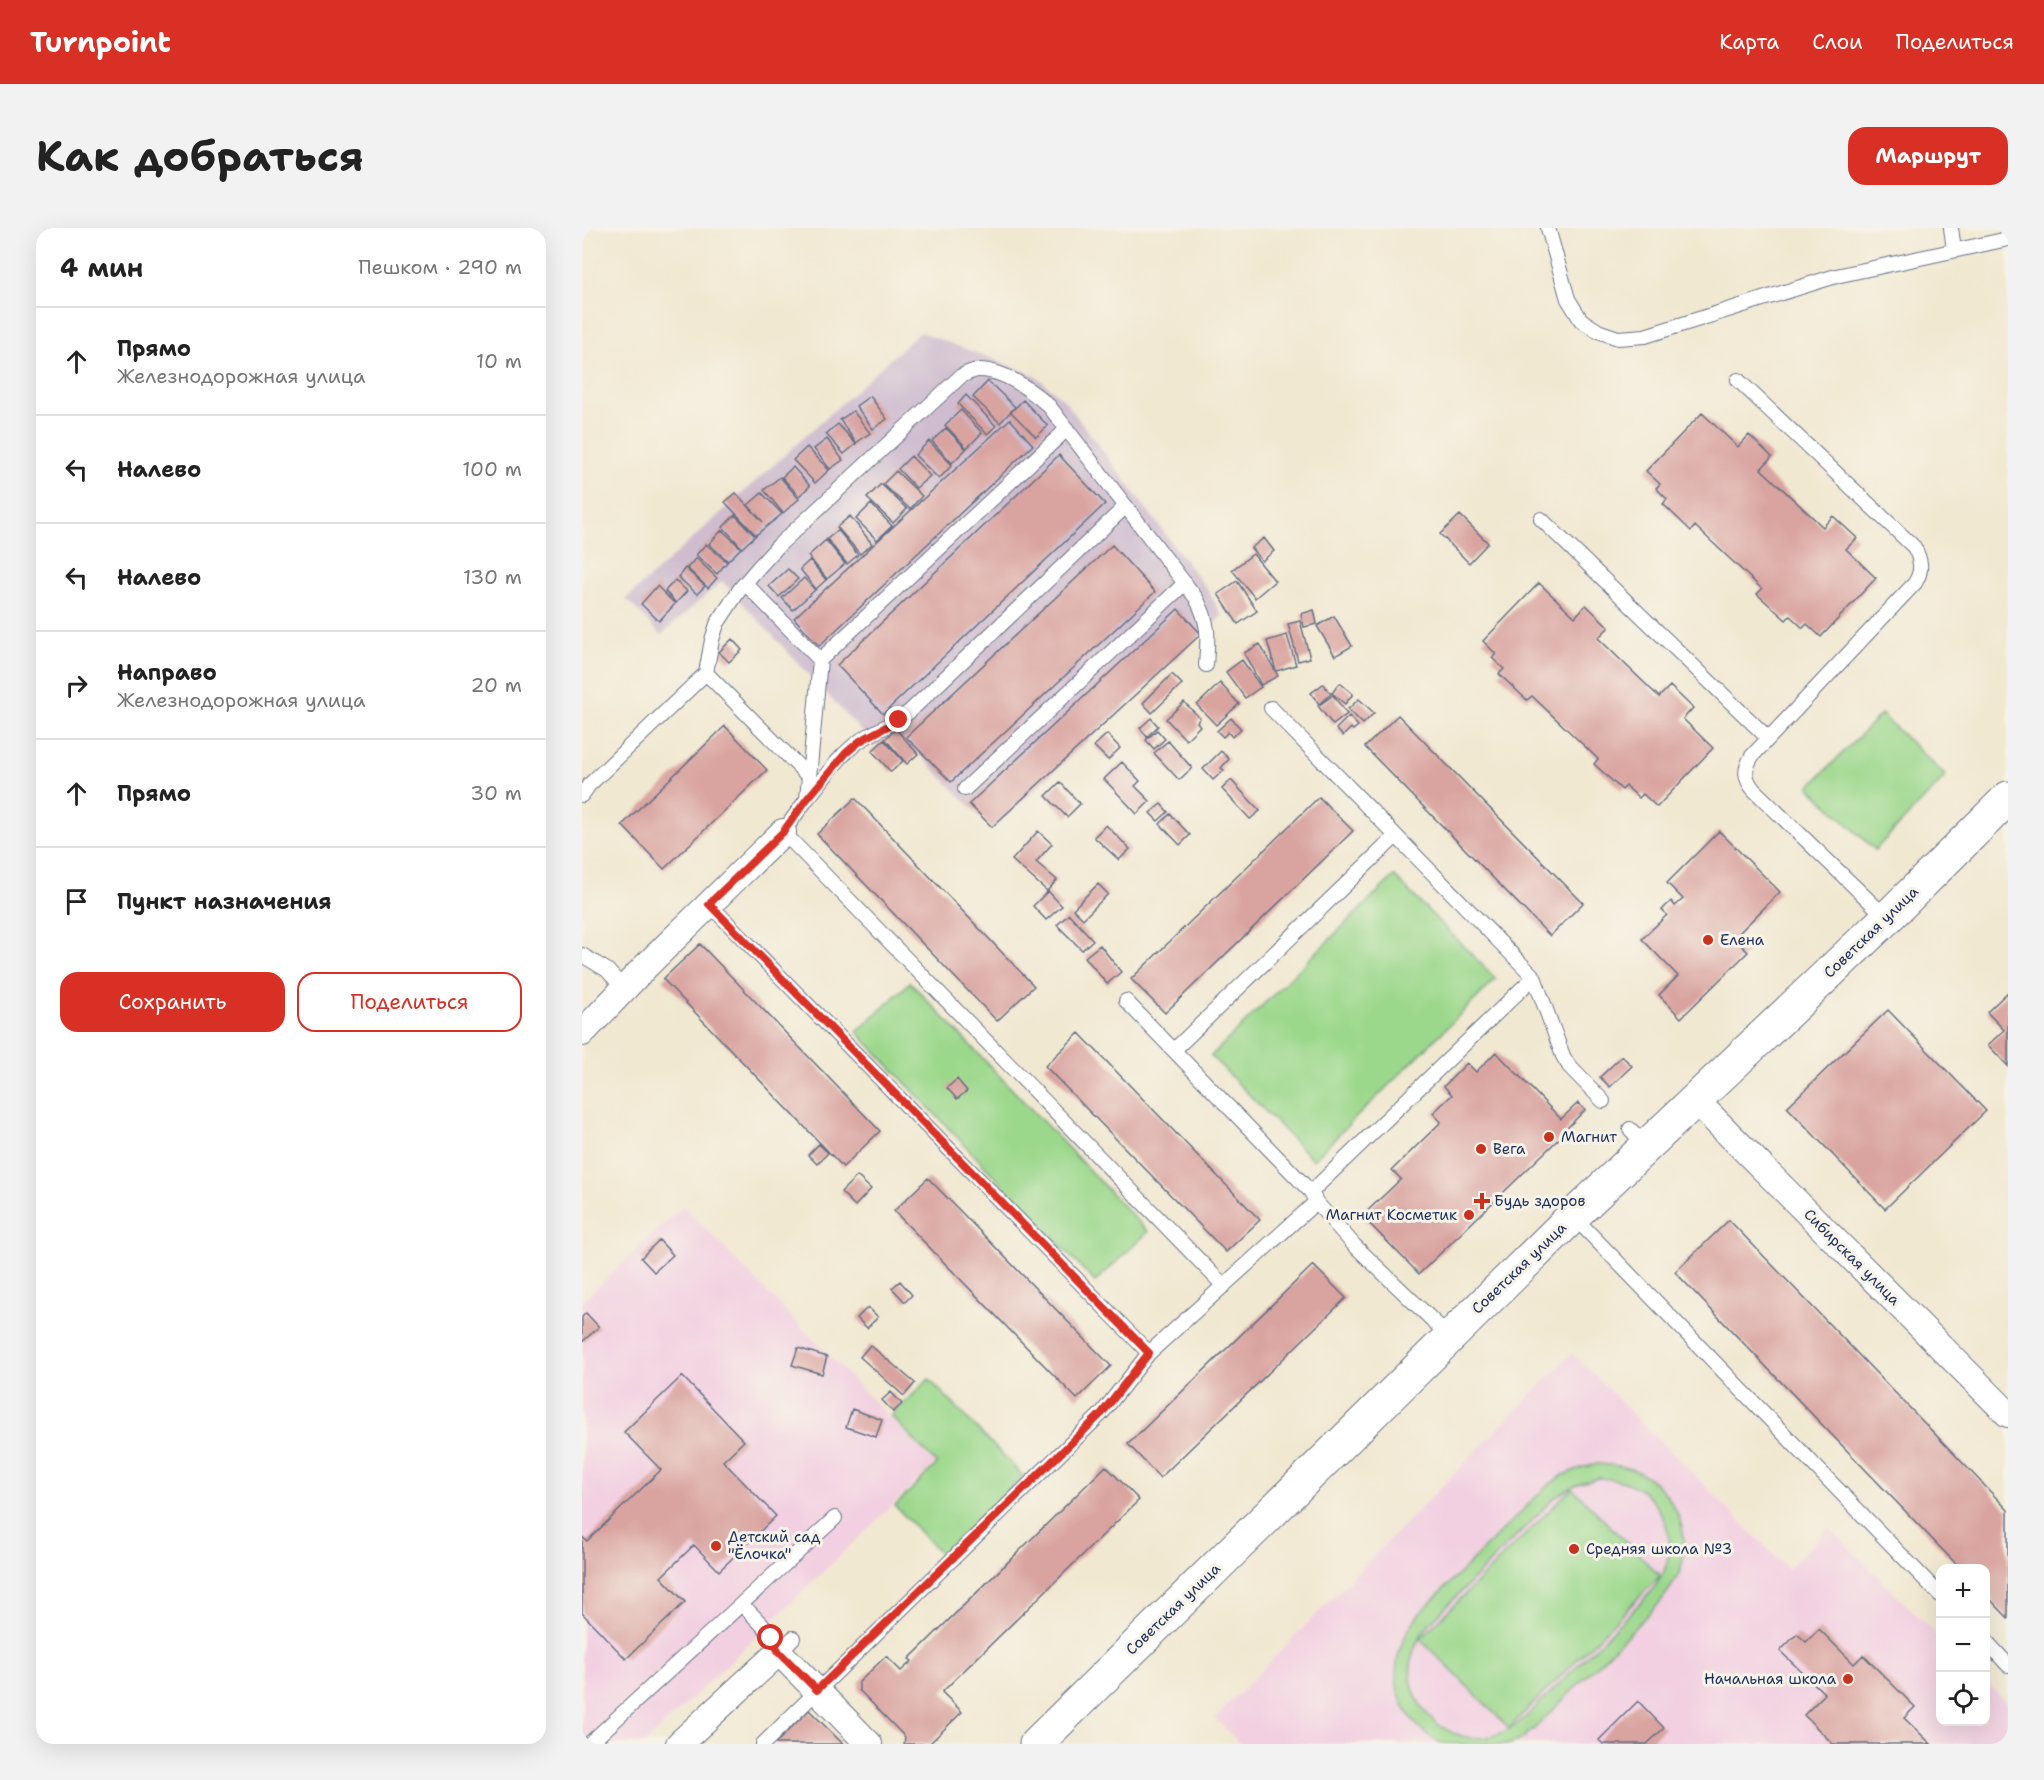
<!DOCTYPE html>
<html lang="ru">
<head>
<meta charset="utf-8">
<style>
  :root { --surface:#fff; --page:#f2f2f2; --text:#222; --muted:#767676; --line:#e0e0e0; --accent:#d93025 }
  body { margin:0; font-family:"Shantell Sans",sans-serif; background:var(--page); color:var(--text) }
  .controls { position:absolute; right:18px; bottom:18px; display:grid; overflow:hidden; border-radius:12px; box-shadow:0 6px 24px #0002 }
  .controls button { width:54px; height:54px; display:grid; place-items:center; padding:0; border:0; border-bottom:2px solid var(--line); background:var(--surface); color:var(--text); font:30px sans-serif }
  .stop { position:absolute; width:18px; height:18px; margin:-14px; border:4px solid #d93025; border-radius:50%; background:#fff }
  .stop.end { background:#d93025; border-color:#fff; box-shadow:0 2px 6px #0008 }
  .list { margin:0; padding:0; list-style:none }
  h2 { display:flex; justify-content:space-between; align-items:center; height:78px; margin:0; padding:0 24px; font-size:26px }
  h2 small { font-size:20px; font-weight:400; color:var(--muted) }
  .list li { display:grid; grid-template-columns:39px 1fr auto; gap:18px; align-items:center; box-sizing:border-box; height:108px; padding:0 24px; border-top:2px solid var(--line) }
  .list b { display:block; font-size:22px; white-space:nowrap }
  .list p { margin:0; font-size:20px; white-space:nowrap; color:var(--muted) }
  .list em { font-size:20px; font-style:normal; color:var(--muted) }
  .actions { display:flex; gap:12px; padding:18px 24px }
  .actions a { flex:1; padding:14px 0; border:2px solid var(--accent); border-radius:18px; text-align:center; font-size:21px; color:var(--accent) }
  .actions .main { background:var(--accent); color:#fff }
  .icon { flex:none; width:33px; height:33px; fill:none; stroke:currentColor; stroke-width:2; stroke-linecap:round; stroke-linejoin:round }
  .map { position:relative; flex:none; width:1426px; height:1516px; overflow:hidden; border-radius:18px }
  header { display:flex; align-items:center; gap:36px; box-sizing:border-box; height:84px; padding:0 30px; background:var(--accent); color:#fff }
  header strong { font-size:28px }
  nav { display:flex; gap:33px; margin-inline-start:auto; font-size:21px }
  .intro { display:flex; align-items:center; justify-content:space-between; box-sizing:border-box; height:144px; padding:0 36px }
  h1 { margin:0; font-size:42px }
  .button { padding:15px 27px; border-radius:18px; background:var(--accent); color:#fff; font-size:21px; font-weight:700 }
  main { display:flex; gap:36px; padding:0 36px }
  aside { flex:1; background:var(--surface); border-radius:18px; box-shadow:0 6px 24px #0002 }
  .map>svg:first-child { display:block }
</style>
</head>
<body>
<header>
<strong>Turnpoint</strong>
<nav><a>Карта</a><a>Слои</a><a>Поделиться</a></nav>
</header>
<div class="intro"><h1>Как добраться</h1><a class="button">Маршрут</a></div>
<main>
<aside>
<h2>4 мин<small>Пешком · 290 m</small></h2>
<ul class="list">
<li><svg class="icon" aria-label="ahead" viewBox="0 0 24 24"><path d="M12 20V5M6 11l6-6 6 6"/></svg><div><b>Прямо</b><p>Железнодорожная улица</p></div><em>10 m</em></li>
<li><svg class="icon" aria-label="left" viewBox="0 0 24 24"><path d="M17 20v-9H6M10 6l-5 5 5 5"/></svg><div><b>Налево</b></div><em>100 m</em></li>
<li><svg class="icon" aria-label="left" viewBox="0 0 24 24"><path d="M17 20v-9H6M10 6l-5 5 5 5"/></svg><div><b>Налево</b></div><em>130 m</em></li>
<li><svg class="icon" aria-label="right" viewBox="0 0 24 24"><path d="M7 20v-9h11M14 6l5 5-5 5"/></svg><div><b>Направо</b><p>Железнодорожная улица</p></div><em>20 m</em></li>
<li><svg class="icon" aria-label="ahead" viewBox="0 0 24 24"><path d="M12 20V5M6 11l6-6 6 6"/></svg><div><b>Прямо</b></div><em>30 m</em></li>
<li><svg class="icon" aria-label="arrive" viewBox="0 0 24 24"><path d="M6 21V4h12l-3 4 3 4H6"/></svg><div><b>Пункт назначения</b></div></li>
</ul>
<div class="actions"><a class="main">Сохранить</a><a>Поделиться</a></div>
</aside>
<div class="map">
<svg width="1426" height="1516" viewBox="0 0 1426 1516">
  <rect width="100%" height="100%" fill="#f7f3e8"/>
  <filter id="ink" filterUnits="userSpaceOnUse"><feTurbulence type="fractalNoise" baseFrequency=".0167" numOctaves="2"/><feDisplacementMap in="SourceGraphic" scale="12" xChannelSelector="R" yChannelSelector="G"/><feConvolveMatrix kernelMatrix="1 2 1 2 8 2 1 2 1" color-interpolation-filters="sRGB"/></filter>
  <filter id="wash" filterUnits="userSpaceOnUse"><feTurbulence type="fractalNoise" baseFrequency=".008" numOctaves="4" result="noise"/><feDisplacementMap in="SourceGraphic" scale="24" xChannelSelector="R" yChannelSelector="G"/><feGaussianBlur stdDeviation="1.35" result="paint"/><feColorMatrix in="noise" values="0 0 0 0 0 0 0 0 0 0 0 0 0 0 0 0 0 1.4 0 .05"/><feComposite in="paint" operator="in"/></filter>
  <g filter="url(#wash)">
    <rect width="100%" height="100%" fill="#f1e8d1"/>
    <path fill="#f2cfe1" d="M 101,978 L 353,1236 L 62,1516 L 0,1516 L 0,1074 Z
      M 990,1125 L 1206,1341 L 1247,1300 L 1358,1410 L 1358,1494 L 1404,1494 L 1404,1454 L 1426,1476 L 1426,1516 L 658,1516 L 633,1490 Z"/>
    <path fill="#cfbdcf" d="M 338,104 L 453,147 L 483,173 L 627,364 L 640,388 L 410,601 L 313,501 L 293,518 L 140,353 L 79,407 L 44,371 Z"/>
    <path fill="#9cd88c" stroke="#5c8475" stroke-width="1.5" fill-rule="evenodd" d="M 1299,486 L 1364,548 L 1293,622 L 1227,559 Z
      M 812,648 L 914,751 L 731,932 L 629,828 Z
      M 328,754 L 566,1004 L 513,1054 L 275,804 Z
      M 347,1151 L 441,1248 L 359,1326 L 313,1278 L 355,1236 L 309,1188 Z
      M 1016,1236 C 1028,1237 1040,1237 1052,1242 C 1090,1257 1112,1305 1098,1343 C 1093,1355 1086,1364 1078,1374 L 953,1500 L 938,1512 L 929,1516 C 915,1516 870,1516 859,1515 C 851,1512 843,1505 837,1499 C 803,1464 810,1420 838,1385 L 963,1260 C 980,1246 994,1240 1016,1236 ZM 1017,1250 C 1027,1251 1038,1252 1048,1256 C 1078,1270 1095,1306 1084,1338 C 1081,1348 1074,1357 1068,1365 L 943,1490 C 930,1500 916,1509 898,1510 C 853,1511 817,1466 832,1422 C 835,1411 842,1403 848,1395 L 972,1270 C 986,1259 999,1254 1017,1250 Z
      M 990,1260 L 1078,1348 L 927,1500 L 838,1411 Z"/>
    <g id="blocks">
      <path fill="#d9a39f" d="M 406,153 L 433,179 L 418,195 L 391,169 Z
        M 384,167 L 414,198 L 405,206 L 376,176 Z
        M 288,168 L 305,191 L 291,201 L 274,178 Z
        M 441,172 L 466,198 L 454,209 L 429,184 Z
        M 379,182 L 400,205 L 385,220 L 363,197 Z
        M 271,183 L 288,205 L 274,215 L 258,192 Z
        M 1120,185 L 1156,219 L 1167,207 L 1190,229 L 1179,241 L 1241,299 L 1251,288 L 1275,310 L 1264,321 L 1294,350 L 1239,409 L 1225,396 L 1221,400 L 1208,388 L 1204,392 L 1175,366 L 1180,361 L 1113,298 L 1109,303 L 1081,276 L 1085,271 L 1074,260 L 1078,256 L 1064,243 Z
        M 428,191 L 451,217 L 237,418 L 212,390 Z
        M 256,196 L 274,216 L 262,226 L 244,206 Z
        M 364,200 L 384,221 L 370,235 L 350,213 Z
        M 245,211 L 261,232 L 248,241 L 232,221 Z
        M 347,213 L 370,237 L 357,251 L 333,227 Z
        M 225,219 L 247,242 L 233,255 L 211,232 Z
        M 477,227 L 523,276 L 301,486 L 255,437 Z
        M 329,228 L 348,248 L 334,260 L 316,241 Z
        M 211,239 L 228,258 L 217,268 L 200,249 Z
        M 314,243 L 340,268 L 328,281 L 301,256 Z
        M 198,249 L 217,271 L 201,285 L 182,262 Z
        M 299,256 L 325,281 L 311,295 L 285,270 Z
        M 154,265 L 181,294 L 166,277 L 180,265 L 200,286 L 174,307 L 143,274 Z
        M 289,276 L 310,298 L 295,312 L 274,291 Z
        M 153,287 L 173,308 L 160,320 L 141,299 Z
        M 878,287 L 906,315 L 887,335 L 858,306 Z
        M 268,288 L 290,316 L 278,326 L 255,299 Z
        M 140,302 L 159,320 L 146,333 L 127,316 Z
        M 256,302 L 276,327 L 265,336 L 245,311 Z
        M 682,310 L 692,323 L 680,333 L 669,320 Z
        M 244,312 L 263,336 L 245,351 L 226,328 Z
        M 124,316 L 145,334 L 135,346 L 114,327 Z
        M 530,317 L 573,364 L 369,554 L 324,509 Z
        M 671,326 L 693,353 L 673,370 L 650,342 Z
        M 114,330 L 135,350 L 126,360 L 105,340 Z
        M 228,332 L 244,352 L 234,361 L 218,341 Z
        M 103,340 L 123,358 L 115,366 L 96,349 Z
        M 206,341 L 216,351 L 197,369 L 187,358 Z
        M 222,350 L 233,362 L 211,382 L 200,370 Z
        M 93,352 L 105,363 L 94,375 L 83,363 Z
        M 655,353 L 675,383 L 656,396 L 636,366 Z
        M 957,355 L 993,389 L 1004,377 L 1027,399 L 1016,410 L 1077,469 L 1088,458 L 1111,480 L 1101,491 L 1131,520 L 1075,579 L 1061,566 L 1057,570 L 1044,558 L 1040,562 L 1012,536 L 1016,531 L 950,468 L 945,472 L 917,446 L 922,441 L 910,430 L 914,426 L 901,413 Z
        M 75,358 L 93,376 L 77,393 L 59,376 Z
        M 596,381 L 619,406 L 410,599 L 387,576 Z
        M 732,382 L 735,396 L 722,399 L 719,386 Z
        M 752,388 L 770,418 L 753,428 L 735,398 Z
        M 718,393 L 728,430 L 716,433 L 706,396 Z
        M 705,407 L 714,437 L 694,443 L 685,413 Z
        M 150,411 L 160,422 L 147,434 L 137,424 Z
        M 678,416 L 696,448 L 679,457 L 662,425 Z
        M 660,432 L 679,459 L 663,470 L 644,444 Z
        M 590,446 L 600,456 L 570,485 L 561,475 Z
        M 638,455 L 657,476 L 634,497 L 615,477 Z
        M 758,455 L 771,466 L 763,476 L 750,465 Z
        M 741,456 L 749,466 L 737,476 L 729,465 Z
        M 751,467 L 765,486 L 751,497 L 736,478 Z
        M 777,471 L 792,485 L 781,496 L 766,481 Z
        M 602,474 L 618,490 L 615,494 L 618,498 L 604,512 L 584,491 Z
        M 816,487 L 1001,675 L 968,708 L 783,519 Z
        M 767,488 L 776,498 L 771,502 L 769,500 L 761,508 L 754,501 Z
        M 569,490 L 576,498 L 565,509 L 558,500 Z
        M 649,490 L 659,501 L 650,509 L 646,504 L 641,509 L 635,503 Z
        M 143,498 L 185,542 L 82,641 L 40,597 Z
        M 314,501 L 336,526 L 325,536 L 303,511 Z
        M 575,502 L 583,511 L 572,521 L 564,512 Z
        M 525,506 L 538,520 L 526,532 L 512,518 Z
        M 302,512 L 321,533 L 309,544 L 290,523 Z
        M 586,513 L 610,540 L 597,552 L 572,525 Z
        M 639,523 L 647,531 L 639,540 L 642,542 L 631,552 L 621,541 Z
        M 540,534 L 558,553 L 553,558 L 568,573 L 555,586 L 522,551 Z
        M 649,552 L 678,583 L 668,591 L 640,561 Z
        M 478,554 L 498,576 L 485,589 L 464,568 Z
        M 737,569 L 771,603 L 583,785 L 549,751 Z
        M 273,570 L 452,758 L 415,793 L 235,606 Z
        M 579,576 L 586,584 L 576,593 L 568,585 Z
        M 588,586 L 608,607 L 598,617 L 578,596 Z
        M 524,597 L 548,621 L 537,632 L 512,609 Z
        M 456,603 L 470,616 L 454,634 L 475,652 L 465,663 L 430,632 Z
        M 1137,603 L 1198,664 L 1152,710 L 1166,724 L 1099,790 L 1077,767 L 1096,748 L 1060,711 L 1085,687 L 1080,682 L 1089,673 L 1093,678 L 1101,671 L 1085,655 Z
        M 516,656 L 526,666 L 501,691 L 491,681 Z
        M 466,663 L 480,678 L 464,692 L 451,678 Z
        M 487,686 L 511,712 L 500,722 L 475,697 Z
        M 118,716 L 298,903 L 261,939 L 81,751 Z
        M 518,717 L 539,744 L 525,756 L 503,729 Z
        M 1426,764 L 1426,838 L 1406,817 L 1422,802 L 1405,784 Z
        M 1306,782 L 1404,883 L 1303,981 L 1205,879 Z
        M 497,805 L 678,992 L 644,1024 L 463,838 Z
        M 914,824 L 979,891 L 996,875 L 1003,882 L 986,899 L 988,900 L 837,1046 L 780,988 L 819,951 L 810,942 L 859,894 L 851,885 L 870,867 L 862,858 L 885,835 L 894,844 Z
        M 1040,828 L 1050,838 L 1028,859 L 1018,849 Z
        M 375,851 L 385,863 L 375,871 L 365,860 Z
        M 237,916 L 246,925 L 235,936 L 226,927 Z
        M 275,948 L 289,961 L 273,978 L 259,964 Z
        M 346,950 L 529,1138 L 495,1171 L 312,983 Z
        M 1147,992 L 1426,1282 L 1426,1390 L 1404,1367 L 1404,1340 L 1378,1340 L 1093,1044 Z
        M 77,1012 L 91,1027 L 72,1044 L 59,1030 Z
        M 731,1037 L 764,1070 L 578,1250 L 546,1216 Z
        M 318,1053 L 330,1067 L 323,1074 L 310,1060 Z
        M 286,1079 L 296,1089 L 285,1100 L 275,1090 Z
        M 4,1085 L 17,1099 L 0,1114 L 0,1089 Z
        M 288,1117 L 333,1155 L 322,1168 L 278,1129 Z
        M 216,1120 L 245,1129 L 240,1146 L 210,1137 Z
        M 100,1148 L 162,1213 L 141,1233 L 194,1288 L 137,1343 L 112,1317 L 79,1349 L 103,1374 L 44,1431 L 0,1385 L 0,1309 L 5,1313 L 79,1242 L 42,1204 Z
        M 309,1164 L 320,1176 L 311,1184 L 300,1172 Z
        M 270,1181 L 300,1192 L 294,1209 L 264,1199 Z
        M 524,1238 L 557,1272 L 360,1464 L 380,1484 L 347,1516 L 322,1516 L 323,1509 L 277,1462 L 277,1454 L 304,1428 L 319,1443 L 330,1433 L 327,1431 Z
        M 1237,1401 L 1272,1436 L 1281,1427 L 1333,1479 L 1322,1490 L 1349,1516 L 1251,1516 L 1222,1487 L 1243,1466 L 1198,1423 L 1215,1406 L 1224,1414 Z
        M 1056,1473 L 1082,1500 L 1065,1516 L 1021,1516 L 1017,1512 Z
        M 227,1482 L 261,1516 L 193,1516 Z"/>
    </g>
  </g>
  <g filter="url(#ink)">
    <use href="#blocks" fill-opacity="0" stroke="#667086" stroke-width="1.5"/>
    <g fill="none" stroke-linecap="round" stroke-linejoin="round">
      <defs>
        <path id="service" d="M 966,0 L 986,71 L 999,92 L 1016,103 L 1036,110 L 1063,108 L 1254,48 L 1426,11
          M 1369,0 L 1372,22
          M 1156,152 L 1332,319 C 1339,332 1341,342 1333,355 L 1170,528 C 1162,541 1162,550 1172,562 L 1305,690
          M 485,201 L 238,432 L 225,571 L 201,604 L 642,1058
          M 959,291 L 1186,510
          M 163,355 L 238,432
          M 124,445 L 227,549
          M 689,480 L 952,749 L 729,964 L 734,974 L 772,1017 L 867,1108
          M 383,561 L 603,355
          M 0,567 L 7,557 L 124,445 L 130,412 L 135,396 L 158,361 L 175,341 L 197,317 L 379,148 C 384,146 391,142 397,142 C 422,142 449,162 467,178 L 614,370 C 628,395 626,410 624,437
          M 225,571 C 242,551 257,527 279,512 C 295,502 312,496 327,484 L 544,278
          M 127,676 L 567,1125
          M 0,727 L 25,742 L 42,761
          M 952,749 L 981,828 L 987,838 L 1021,873
          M 544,773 L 729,964
          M 592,822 L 814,608
          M 1048,901 L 1064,918
          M 991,988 L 1358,1367
          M 160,1376 L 183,1400 L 197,1424 L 211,1410
          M 1404,1413 L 1426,1437
          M 7,1516 L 253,1290
          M 181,1516 L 520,1185 L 567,1125 L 734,974"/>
        <path id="minor" d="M 0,805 L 63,739 L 201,604
          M 1113,872 L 1426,1186
          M 97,1516 L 197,1424 L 287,1516"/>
        <path id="tertiary" d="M 454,1516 L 991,988 L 1305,690 L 1426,570"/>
      </defs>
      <use href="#service" stroke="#667086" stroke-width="16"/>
      <use href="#minor" stroke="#667086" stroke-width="28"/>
      <use href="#tertiary" stroke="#667086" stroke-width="35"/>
      <use href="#service" stroke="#fff" stroke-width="14"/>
      <use href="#minor" stroke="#fff" stroke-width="26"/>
      <use href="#tertiary" stroke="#fff" stroke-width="33"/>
    </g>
  </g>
  <g fill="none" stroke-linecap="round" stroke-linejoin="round" filter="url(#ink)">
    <path stroke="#d93025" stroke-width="8" d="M 189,1410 L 197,1424 L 235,1462 L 520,1185 L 567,1125 L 127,676 L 201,604 L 225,571 L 264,525 L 278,513 L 317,492"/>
  </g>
  <g fill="#c8321e" stroke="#f7f3e8" stroke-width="2">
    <circle cx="1126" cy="712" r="6"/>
    <circle cx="967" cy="909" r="6"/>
    <circle cx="899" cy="921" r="6"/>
    <path d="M897 964h6v6h6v6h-6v6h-6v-6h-6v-6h6z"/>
    <circle cx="887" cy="987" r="6"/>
    <circle cx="134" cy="1318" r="6"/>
    <circle cx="992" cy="1321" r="6"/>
    <circle cx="1266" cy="1451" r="6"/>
  </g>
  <g text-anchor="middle" stroke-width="6" stroke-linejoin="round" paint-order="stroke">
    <g font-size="15" fill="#1b2f5e" stroke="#f7f3e8">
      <text transform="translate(1289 704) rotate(-44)" y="5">Советская улица</text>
      <text transform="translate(1270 1029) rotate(45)" y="5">Сибирская улица</text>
      <text transform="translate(937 1040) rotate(-44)" y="5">Советская улица</text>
      <text transform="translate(591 1381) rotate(-44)" y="5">Советская улица</text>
    </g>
    <g font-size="15" fill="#1b2f5e" stroke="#f7f3e8" text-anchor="start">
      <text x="1138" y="717">Елена</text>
      <text x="979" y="914">Магнит</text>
      <text x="911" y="926">Вега</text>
      <text x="912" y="978">Будь здоров</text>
      <text x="875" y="992" text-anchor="end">Магнит Косметик</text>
      <text x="146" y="1314">Детский сад<tspan x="146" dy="17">"Ёлочка"</tspan></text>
      <text x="1004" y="1326">Средняя школа №3</text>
      <text x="1254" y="1456" text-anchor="end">Начальная школа</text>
    </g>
  </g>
</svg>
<div class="controls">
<button>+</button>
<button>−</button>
<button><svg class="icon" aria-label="locate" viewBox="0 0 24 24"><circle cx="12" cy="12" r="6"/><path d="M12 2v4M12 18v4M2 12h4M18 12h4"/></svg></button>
</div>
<div class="stop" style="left:189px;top:1410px"></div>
<div class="stop end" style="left:317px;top:492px"></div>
</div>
</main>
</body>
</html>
